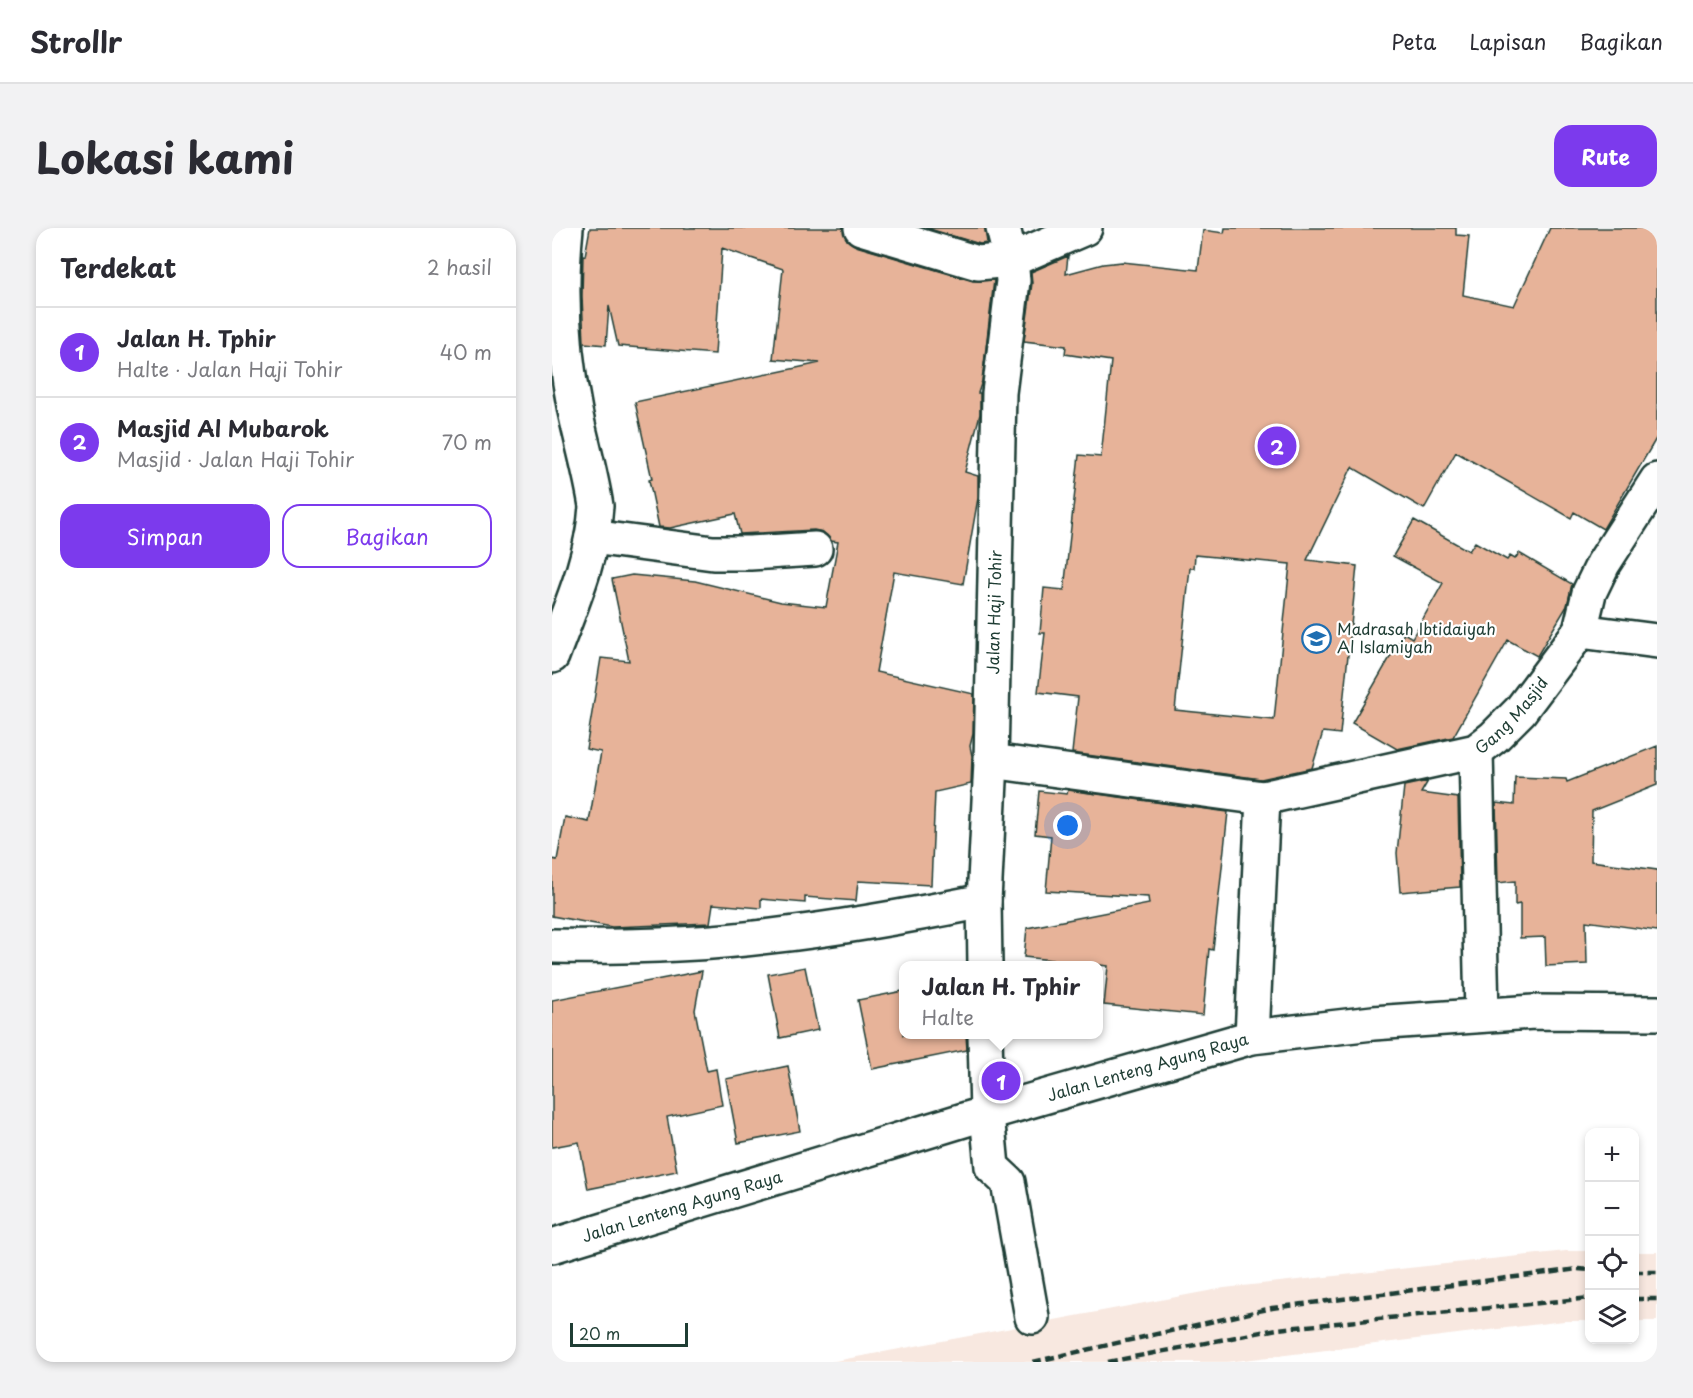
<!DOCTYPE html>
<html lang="id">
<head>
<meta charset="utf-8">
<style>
  :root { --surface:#fff; --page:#f2f2f3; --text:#2b2b33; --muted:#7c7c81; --line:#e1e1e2; --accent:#7c3aed }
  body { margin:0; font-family:"Playpen Sans",sans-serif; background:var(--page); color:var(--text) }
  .controls { position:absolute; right:18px; bottom:18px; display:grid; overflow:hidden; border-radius:12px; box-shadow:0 3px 9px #0003 }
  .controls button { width:54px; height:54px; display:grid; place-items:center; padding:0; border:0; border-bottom:2px solid var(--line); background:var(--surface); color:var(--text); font:30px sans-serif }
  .scale { position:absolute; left:18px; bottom:15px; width:118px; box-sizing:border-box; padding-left:6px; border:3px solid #1f3d34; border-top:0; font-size:16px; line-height:21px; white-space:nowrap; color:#1f3d34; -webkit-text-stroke:4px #fff; paint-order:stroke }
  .you { position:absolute; left:516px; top:598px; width:21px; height:21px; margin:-15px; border:4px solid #fff; border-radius:50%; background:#1a73e8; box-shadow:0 0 0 9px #1a73e833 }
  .badge { display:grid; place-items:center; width:39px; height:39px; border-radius:50%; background:var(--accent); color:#fff; font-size:20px; font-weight:700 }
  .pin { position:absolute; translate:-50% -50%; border:3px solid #fff; box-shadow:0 2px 6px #0006 }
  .popup { position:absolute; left:347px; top:733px; width:204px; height:78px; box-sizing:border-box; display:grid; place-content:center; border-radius:12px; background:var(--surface); filter:drop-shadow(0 2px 4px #0005); font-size:20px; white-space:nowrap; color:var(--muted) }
  .popup b { font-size:22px; color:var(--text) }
  .popup::after { content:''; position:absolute; left:50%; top:100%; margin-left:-12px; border:12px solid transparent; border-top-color:var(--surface) }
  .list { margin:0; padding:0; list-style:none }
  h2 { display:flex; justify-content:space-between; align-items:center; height:78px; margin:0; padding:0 24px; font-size:26px }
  h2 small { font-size:20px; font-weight:400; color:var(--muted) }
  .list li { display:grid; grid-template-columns:39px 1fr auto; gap:18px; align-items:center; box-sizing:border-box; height:90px; padding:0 24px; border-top:2px solid var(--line) }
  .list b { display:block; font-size:22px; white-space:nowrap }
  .list p { margin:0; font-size:20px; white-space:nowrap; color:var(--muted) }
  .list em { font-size:20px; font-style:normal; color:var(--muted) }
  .actions { display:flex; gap:12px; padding:18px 24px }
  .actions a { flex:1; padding:14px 0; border:2px solid var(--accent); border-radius:18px; text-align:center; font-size:21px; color:var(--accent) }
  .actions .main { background:var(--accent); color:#fff }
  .icon { flex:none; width:33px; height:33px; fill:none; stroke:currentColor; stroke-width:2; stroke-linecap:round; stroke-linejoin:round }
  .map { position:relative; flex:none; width:1105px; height:1134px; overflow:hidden; border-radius:18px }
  header { display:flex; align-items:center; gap:36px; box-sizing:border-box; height:84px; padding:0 30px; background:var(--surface); border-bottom:2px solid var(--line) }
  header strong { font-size:28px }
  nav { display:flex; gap:33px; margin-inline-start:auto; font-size:21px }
  .intro { display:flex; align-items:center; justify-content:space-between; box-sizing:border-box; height:144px; padding:0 36px }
  h1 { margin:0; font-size:42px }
  .button { padding:15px 27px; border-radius:18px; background:var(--accent); color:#fff; font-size:21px; font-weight:700 }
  main { display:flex; gap:36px; padding:0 36px }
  aside { flex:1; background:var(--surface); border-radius:18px; box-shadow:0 3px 9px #0003 }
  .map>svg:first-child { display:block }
</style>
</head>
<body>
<header>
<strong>Strollr</strong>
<nav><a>Peta</a><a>Lapisan</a><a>Bagikan</a></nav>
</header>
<div class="intro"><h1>Lokasi kami</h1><a class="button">Rute</a></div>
<main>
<aside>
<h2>Terdekat<small>2 hasil</small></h2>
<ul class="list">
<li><span class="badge">1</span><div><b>Jalan H. Tphir</b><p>Halte · Jalan Haji Tohir</p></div><em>40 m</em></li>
<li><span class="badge">2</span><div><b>Masjid Al Mubarok</b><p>Masjid · Jalan Haji Tohir</p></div><em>70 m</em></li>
</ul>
<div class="actions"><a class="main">Simpan</a><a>Bagikan</a></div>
</aside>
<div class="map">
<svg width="1105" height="1134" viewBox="0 0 1105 1134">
  <rect width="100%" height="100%" fill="#fff"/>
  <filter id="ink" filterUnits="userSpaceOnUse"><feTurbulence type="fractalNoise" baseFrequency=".0167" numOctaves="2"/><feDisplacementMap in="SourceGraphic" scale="12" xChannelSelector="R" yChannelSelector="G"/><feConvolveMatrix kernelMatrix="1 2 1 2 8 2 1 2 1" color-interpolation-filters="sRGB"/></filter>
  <g filter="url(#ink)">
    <path fill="#f8e8e0" d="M 1014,1023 L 1037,1023 L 1037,1093 L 1012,1093 L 676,1134 L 278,1134 L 672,1060 Z
      M 1082,1024 L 1105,1024 L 1105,1093 L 1083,1093 Z"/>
    <path fill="#e7b399" stroke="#1f3d34" stroke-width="1.5" fill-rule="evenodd" d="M 38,0 L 291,0 L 295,12 L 304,18 L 421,53 L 442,52 L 430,153 L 426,165 L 428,165 L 428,186 L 413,244 L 426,248 L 426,270 L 411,356 L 342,344 L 324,444 L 422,466 L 421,506 L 418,518 L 420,528 L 419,556 L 383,564 L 379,657 L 306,653 L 304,673 L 253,669 L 253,675 L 209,671 L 209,680 L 161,676 L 158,695 L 60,699 L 0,688 L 0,631 L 5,632 L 13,589 L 37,594 L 49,524 L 34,521 L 49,430 L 77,433 L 60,351 L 80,347 L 143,353 L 229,374 L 274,379 L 286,314 L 279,313 L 271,304 L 262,302 L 188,306 L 183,286 L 118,300 L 107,299 L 97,252 L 100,251 L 83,174 L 268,135 L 221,131 L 231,41 L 170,20 L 163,126 L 66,118 L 57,78 L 54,117 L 32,115 L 30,68 L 31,27 L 33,28 Z
      M 374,0 L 433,0 L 435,15 L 428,16 Z
      M 673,0 L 904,0 L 904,7 L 917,8 L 911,67 L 962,78 L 998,0 L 1105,0 L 1105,209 L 1051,301 L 1022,284 L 1019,290 L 904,224 L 872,281 L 800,239 L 755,332 L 805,338 L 788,506 L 771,504 L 760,540 L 709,551 L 520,525 L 526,469 L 486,464 L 493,405 L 488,405 L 492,360 L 512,362 L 527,227 L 549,229 L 559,133 L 513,126 L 514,118 L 472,113 L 480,55 L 479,44 L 516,28 L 514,46 L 551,36 L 570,34 L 646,42 L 651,2 L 672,5 ZM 643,327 L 738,336 L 722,492 L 623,482 L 638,340 L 642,340 Z
      M 862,292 L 917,323 L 923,314 L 955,332 L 958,328 L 963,331 L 967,325 L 1020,356 L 1015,378 L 985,428 L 956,412 L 901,509 L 845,521 L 800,495 L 852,405 L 860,410 L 891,355 L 841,328 Z
      M 1105,518 L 1105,557 L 1040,583 L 1039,633 L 1105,642 L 1105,703 L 1034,693 L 1035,736 L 994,738 L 993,709 L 968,710 L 968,676 L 963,677 L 963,653 L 946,655 L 944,575 L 962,577 L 963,549 L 1014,551 L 1015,554 Z
      M 876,553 L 869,565 L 906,570 L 908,659 L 848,664 L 845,625 L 852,558 Z
      M 516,562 L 676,584 L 661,722 L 657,721 L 651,787 L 552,777 L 556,738 L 472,729 L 475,700 L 597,676 L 596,669 L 494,663 L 499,608 L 483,606 L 487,563 L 515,566 Z
      M 253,739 L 266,802 L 228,810 L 216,746 Z
      M 150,743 L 143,782 L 155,843 L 164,841 L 170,877 L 115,889 L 125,943 L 36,961 L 27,914 L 0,919 L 0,772 Z
      M 351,763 L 351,807 L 414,807 L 415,822 L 320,841 L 306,772 Z
      M 236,838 L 248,903 L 186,915 L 174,851 Z"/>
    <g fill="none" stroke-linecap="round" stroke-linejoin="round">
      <defs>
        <g id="street">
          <path d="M 309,0 L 426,35 L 459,32 L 451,0"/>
          <path d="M 40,309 L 161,325 L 198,325 L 263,321"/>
          <path d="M 1028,403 L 1105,413"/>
          <path d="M 0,428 C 18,380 41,329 44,278 C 39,246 30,215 23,183 C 11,124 8,60 14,0"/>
          <path d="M 924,523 L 930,787"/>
          <path id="s1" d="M 439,533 L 711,570 L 924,523 L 942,509 L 968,483 L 1028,403 L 1037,365 L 1051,336 L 1105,252"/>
          <path d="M 0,718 C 73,719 147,717 219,708 C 291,700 361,687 432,673"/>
          <path id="s2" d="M 433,738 L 432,673 L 439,533 L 447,165 L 461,53 L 459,32 L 533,0"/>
          <path d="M 433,806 L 435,886 L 440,939 L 456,954 L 480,1089"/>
          <path d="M 700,809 L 711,570"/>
        </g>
        <g id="primary">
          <path id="s3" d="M 0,1018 L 415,891 L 700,809 L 821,795 L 982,784 L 1105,785"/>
        </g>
      </defs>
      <use href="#street" stroke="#1f3d34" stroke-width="38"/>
      <use href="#primary" stroke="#1f3d34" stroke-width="38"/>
      <use href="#street" stroke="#fff" stroke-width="33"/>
      <use href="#primary" stroke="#fff" stroke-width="33"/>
      <path stroke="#1f3d34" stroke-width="4.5" stroke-dasharray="9 4.5" stroke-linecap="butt" d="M 1082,1044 L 1105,1044
        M 1082,1071 L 1105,1071
        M 481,1134 L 720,1080 L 1026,1041 L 1038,1042
        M 556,1134 L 725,1101 L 1038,1070"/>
    </g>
  </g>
  <defs>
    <symbol id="school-ring" viewBox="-11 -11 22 22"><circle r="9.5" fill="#fff" stroke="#1f6fb2" stroke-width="1.5"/><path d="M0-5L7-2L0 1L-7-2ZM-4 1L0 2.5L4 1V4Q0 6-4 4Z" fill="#1f6fb2"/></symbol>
  </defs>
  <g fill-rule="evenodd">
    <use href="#school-ring" x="748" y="394" width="33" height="33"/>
  </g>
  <g text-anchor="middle" stroke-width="4.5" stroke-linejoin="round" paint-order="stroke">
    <g font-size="16" fill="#1f3d34" stroke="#fff">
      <text dy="6" stroke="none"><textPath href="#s2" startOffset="354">Jalan Haji Tohir</textPath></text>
      <text dy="6" stroke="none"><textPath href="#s1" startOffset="543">Gang Masjid</textPath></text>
      <text dy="6" stroke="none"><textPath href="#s3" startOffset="622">Jalan Lenteng Agung Raya</textPath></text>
      <text dy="6" stroke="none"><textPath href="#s3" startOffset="136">Jalan Lenteng Agung Raya</textPath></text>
    </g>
    <g font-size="16" fill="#1f3d34" stroke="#fff" text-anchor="start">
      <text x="785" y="407">Madrasah Ibtidaiyah<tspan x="785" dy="18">Al Islamiyah</tspan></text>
    </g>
  </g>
</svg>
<div class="controls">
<button>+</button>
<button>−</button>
<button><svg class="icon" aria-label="locate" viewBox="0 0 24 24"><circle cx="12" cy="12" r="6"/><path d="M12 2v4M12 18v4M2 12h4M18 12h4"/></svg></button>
<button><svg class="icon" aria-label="layers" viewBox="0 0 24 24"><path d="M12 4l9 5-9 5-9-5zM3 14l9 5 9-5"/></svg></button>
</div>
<div class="scale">20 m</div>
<div class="you"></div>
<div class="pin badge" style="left:449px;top:853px">1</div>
<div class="popup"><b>Jalan H. Tphir</b>Halte</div>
<div class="pin badge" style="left:725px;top:218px">2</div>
</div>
</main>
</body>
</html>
